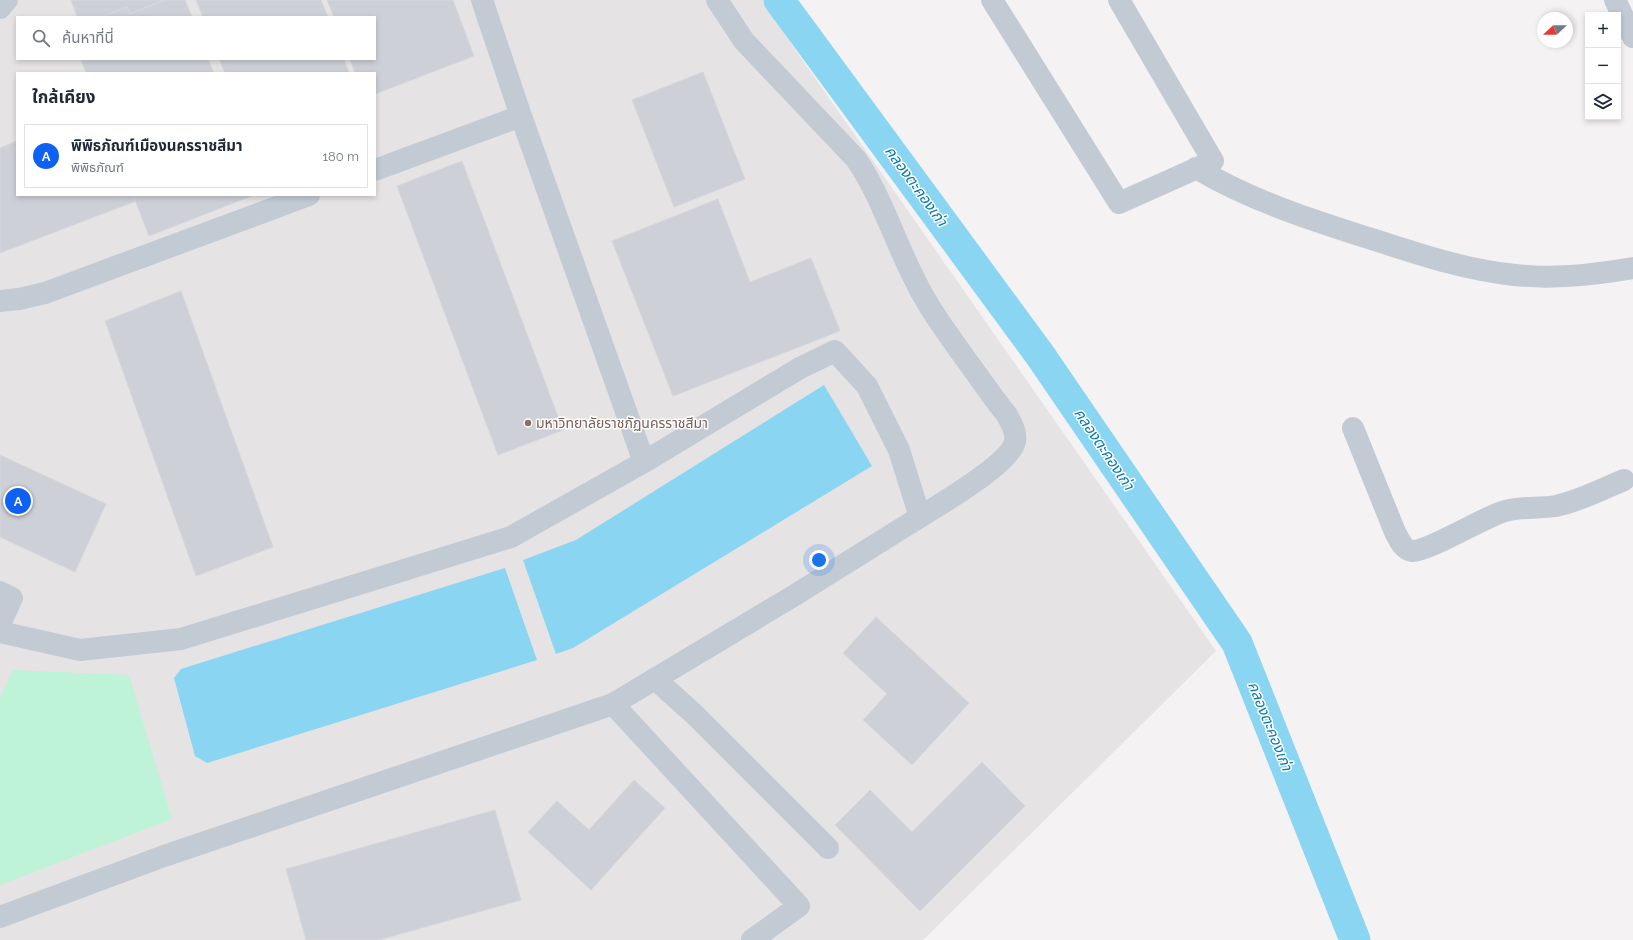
<!DOCTYPE html>
<html lang="th">
<head>
<meta charset="utf-8">
<style>
  :root { --surface:#fff; --page:#f6f6f7; --text:#1f2937; --muted:#747a83; --line:#e0e1e3; --accent:#0e61f2 }
  body { margin:0; font-family:Raleway,"Noto Sans Thai",sans-serif; background:var(--page); color:var(--text) }
  .controls { position:absolute; right:12px; top:12px; display:grid; overflow:hidden; border-radius:0px; box-shadow:0 2px 6px #0003 }
  .controls button { width:36px; height:36px; display:grid; place-items:center; padding:0; border:0; border-bottom:1px solid var(--line); background:var(--surface); color:var(--text); font:20px sans-serif }
  .compass { position:absolute; left:1537px; top:12px; width:36px; height:36px; border-radius:50%; background:var(--surface); box-shadow:0 2px 6px #0003; rotate:248deg }
  .you { position:absolute; left:819px; top:560px; width:14px; height:14px; margin:-10px; border:3px solid #fff; border-radius:50%; background:#1a73e8; box-shadow:0 0 0 6px #1a73e833 }
  .badge { display:grid; place-items:center; width:26px; height:26px; border-radius:50%; background:var(--accent); color:#fff; font-size:13px; font-weight:700 }
  .pin { position:absolute; translate:-50% -50%; border:2px solid #fff; box-shadow:0 1px 4px #0006 }
  .list { margin:0; padding:0; list-style:none }
  h2 { display:flex; justify-content:space-between; align-items:center; height:52px; margin:0; padding:0 16px; font-size:17px }
  h2 small { font-size:13px; font-weight:400; color:var(--muted) }
  .list li { display:grid; grid-template-columns:26px 1fr auto; gap:12px; align-items:center; box-sizing:border-box; height:64px; margin:0 8px 8px; padding:0 8px; border:1px solid var(--line); border-radius:0px }
  .list b { display:block; font-size:15px; white-space:nowrap }
  .list p { margin:0; font-size:13px; white-space:nowrap; color:var(--muted) }
  .list em { font-size:13px; font-style:normal; color:var(--muted) }
  .icon { flex:none; width:22px; height:22px; fill:none; stroke:currentColor; stroke-width:2; stroke-linecap:round; stroke-linejoin:round }
  .map { position:relative; flex:none; width:1633px; height:940px; overflow:hidden }
  .search { position:absolute; background:var(--surface); box-shadow:0 2px 6px #0003; left:16px; top:16px; width:360px; height:44px; display:flex; align-items:center; gap:10px; box-sizing:border-box; padding:0 14px; border-radius:0px; color:var(--muted); font-size:15px }
  .panel { position:absolute; background:var(--surface); box-shadow:0 2px 6px #0003; left:16px; top:72px; width:360px; height:124px; border-radius:0px }
  .map>svg:first-child { display:block }
</style>
</head>
<body>
<div class="map">
<svg width="1633" height="940" viewBox="0 0 1633 940">
  <rect width="100%" height="100%" fill="#f4f2f2"/>
  <path fill="#e5e3e4" fill-rule="evenodd" d="M 0,0 L 763,0 L 792,45 L 1216,651 L 923,940 L 0,940 ZM 17,17 L 375,17 L 375,59 L 17,59 ZM 17,73 L 375,73 L 375,195 L 17,195 Z"/>
  <path fill="#bff3d7" d="M 13,670 L 129,675 L 172,819 L 0,885 L 0,698 Z"/>
  <path fill="#89d5f2" d="M 824,385 L 872,466 L 573,648 L 556,654 L 523,560 L 576,540 Z
    M 505,568 L 537,660 L 207,763 L 195,756 L 174,678 L 181,669 Z"/>
  <g fill="none" stroke-linecap="round" stroke-linejoin="round">
    <path stroke="#89d5f2" stroke-width="31" d="M 779,0 L 1040,355 L 1237,643 L 1355,940"/>
  </g>
  <path fill="#cdd0d6" stroke="#d5d7dd" d="M 71,0 L 165,0 L 130,14 L 127,7 L 101,17 L 77,17 Z
    M 165,0 L 185,0 L 192,17 L 101,17 L 127,7 L 130,14 Z
    M 196,0 L 321,0 L 328,17 L 203,17 Z
    M 327,0 L 453,0 L 474,56 L 375,94 L 375,73 L 355,73 L 350,59 L 375,59 L 375,17 L 334,17 Z
    M 81,59 L 208,59 L 214,73 L 86,73 Z
    M 219,59 L 344,59 L 349,73 L 225,73 Z
    M 703,72 L 745,179 L 674,207 L 632,100 Z
    M 17,141 L 17,195 L 133,195 L 136,201 L 0,253 L 0,148 Z
    M 462,161 L 563,430 L 498,455 L 397,186 Z
    M 133,195 L 254,195 L 149,236 Z
    M 718,199 L 750,282 L 811,258 L 840,331 L 673,396 L 612,241 Z
    M 181,291 L 273,547 L 196,576 L 105,321 Z
    M 0,455 L 106,504 L 75,572 L 0,537 Z
    M 876,617 L 969,703 L 912,765 L 863,720 L 887,694 L 843,653 Z
    M 982,762 L 1025,806 L 920,911 L 835,825 L 870,790 L 912,832 Z
    M 634,780 L 665,808 L 591,890 L 528,832 L 557,801 L 589,830 Z
    M 495,810 L 521,900 L 379,940 L 306,940 L 286,869 Z"/>
  <g fill="none" stroke-linecap="round" stroke-linejoin="round">
    <path stroke="#c2cbd4" stroke-width="22" d="M 482,0 L 521,116 L 644,462
      M 717,0 L 744,41 L 856,159 C 881,195 895,242 916,282 C 929,309 948,334 965,358 C 979,377 992,397 1007,415 C 1011,423 1017,432 1015,441 C 1011,464 940,504 920,517
      M 992,0 L 1119,203 L 1213,161 L 1119,0
      M 1615,0 L 1633,37
      M 0,8 L 7,0
      M 1196,168 C 1253,202 1318,222 1381,242 C 1422,255 1464,269 1507,274 C 1549,280 1591,275 1633,268
      M 375,170 L 521,116
      M 0,301 L 19,299 L 45,293 L 309,195
      M 1353,428 L 1395,532 C 1399,539 1403,550 1412,551 C 1427,552 1483,518 1502,512 C 1519,506 1538,509 1556,506 C 1580,501 1602,489 1624,480
      M 0,592 L 12,598 L 0,624
      M 0,632 L 80,650 L 181,639 L 511,537 L 644,462 L 800,368 L 835,351 L 867,386 L 899,450 L 920,517 L 795,595 L 613,704 L 164,856 L 0,917
      M 655,679 L 694,714 L 828,848
      M 613,704 L 799,906 L 752,940"/>
  </g>
  <circle fill="#8d6e63" stroke="#fff" stroke-width="1.5" cx="528" cy="423" r="4"/>
  <g text-anchor="middle" stroke-width="3" stroke-linejoin="round" paint-order="stroke">
    <g font-size="14" fill="#785e54" stroke="#fff" text-anchor="start">
      <text x="536" y="428">มหาวิทยาลัยราชภัฏนครราชสีมา</text>
    </g>
    <g font-size="15" font-style="italic" fill="#0479a8" stroke="#fff">
      <text transform="translate(916 186) rotate(54)" y="5">คลองตะคองเก่า</text>
      <text transform="translate(1104 449) rotate(56)" y="5">คลองตะคองเก่า</text>
      <text transform="translate(1270 726) rotate(68)" y="5">คลองตะคองเก่า</text>
    </g>
  </g>
</svg>
<div class="controls">
<button>+</button>
<button>−</button>
<button><svg class="icon" aria-label="layers" viewBox="0 0 24 24"><path d="M12 4l9 5-9 5-9-5zM3 14l9 5 9-5"/></svg></button>
</div>
<svg class="compass" viewBox="-18 -18 36 36"><path d="M0-13l5 13h-10z" fill="#e53935"/><path d="M0 13l5-13h-10z" fill="#747a83"/></svg>
<div class="you"></div>
<div class="pin badge" style="left:18px;top:501px">A</div>
<div class="search"><svg class="icon" aria-label="search" viewBox="0 0 24 24"><circle cx="10" cy="10" r="6"/><path d="M15 15l6 6"/></svg>ค้นหาที่นี่</div>
<section class="panel">
<h2>ใกล้เคียง<small></small></h2>
<ul class="list">
<li><span class="badge">A</span><div><b>พิพิธภัณฑ์เมืองนครราชสีมา</b><p>พิพิธภัณฑ์</p></div><em>180 m</em></li>
</ul>
</section>
</div>
</body>
</html>
